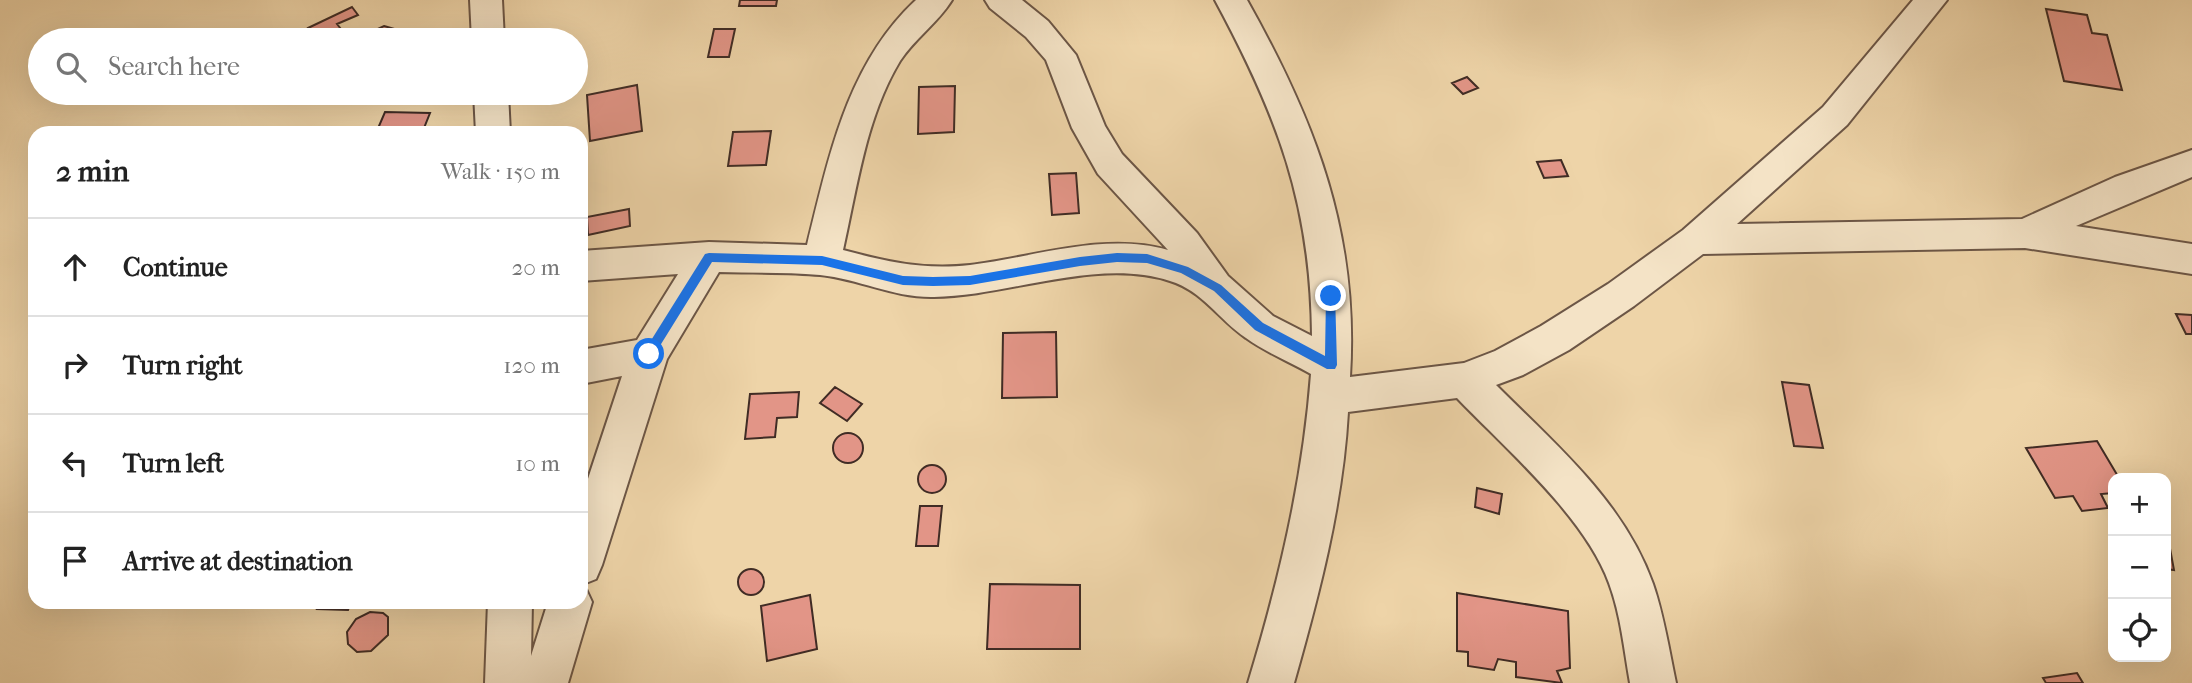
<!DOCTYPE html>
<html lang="en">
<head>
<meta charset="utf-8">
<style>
  :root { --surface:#fff; --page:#f6f6f6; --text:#222; --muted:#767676; --line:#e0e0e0 }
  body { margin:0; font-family:"IM FELL French Canon",serif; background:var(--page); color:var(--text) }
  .controls { position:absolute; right:21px; bottom:21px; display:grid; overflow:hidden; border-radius:14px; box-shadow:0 7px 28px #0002 }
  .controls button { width:63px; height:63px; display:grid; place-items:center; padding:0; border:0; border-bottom:2px solid var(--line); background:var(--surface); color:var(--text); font:35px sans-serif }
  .stop { position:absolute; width:21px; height:21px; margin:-16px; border:5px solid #1a73e8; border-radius:50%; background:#fff }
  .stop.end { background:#1a73e8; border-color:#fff; box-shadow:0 2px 7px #0008 }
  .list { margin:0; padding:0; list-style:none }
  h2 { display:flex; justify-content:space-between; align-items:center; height:91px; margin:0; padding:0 28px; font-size:30px }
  h2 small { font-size:23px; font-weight:400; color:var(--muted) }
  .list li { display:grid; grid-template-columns:46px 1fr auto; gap:21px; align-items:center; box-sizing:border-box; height:98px; padding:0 28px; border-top:2px solid var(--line) }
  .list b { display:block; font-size:26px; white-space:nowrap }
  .list em { font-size:23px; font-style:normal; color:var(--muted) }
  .icon { flex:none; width:38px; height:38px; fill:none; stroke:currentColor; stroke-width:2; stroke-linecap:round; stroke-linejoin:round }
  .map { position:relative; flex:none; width:2192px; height:683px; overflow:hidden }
  .search { position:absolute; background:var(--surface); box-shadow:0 7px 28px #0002; left:28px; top:28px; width:560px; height:77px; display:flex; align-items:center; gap:18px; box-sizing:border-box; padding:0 24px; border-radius:38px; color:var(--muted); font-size:26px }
  .panel { position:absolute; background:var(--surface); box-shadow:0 7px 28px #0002; left:28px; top:126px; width:560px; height:483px; border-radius:21px }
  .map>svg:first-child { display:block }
</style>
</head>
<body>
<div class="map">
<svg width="2192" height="683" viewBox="0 0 2192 683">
  <rect width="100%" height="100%" fill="#eed4a8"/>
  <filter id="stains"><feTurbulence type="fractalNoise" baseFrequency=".00286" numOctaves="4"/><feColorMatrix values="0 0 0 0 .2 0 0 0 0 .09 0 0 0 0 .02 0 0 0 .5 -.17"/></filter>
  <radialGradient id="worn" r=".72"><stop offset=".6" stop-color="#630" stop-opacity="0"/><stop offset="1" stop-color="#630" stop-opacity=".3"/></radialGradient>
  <path fill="#e29587" stroke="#402c25" stroke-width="2" d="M 740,0 L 777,0 L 776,6 L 739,6 Z
    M 352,7 L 358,15 L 337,24 L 344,33 L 330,40 L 316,40 L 308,28 Z
    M 2046,9 L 2087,15 L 2092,33 L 2107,35 L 2122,90 L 2064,81 Z
    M 384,26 L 398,30 L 397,40 L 365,40 L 369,33 Z
    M 714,29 L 735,29 L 729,57 L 708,57 Z
    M 1467,77 L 1478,88 L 1463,94 L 1452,83 Z
    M 637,85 L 642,131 L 590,141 L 587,95 Z
    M 955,86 L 954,132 L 918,134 L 919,87 Z
    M 385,112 L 430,113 L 422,133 L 376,133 Z
    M 771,131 L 766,165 L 728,166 L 733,132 Z
    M 1561,160 L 1568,176 L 1544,178 L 1537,162 Z
    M 1076,173 L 1079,213 L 1052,215 L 1049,174 Z
    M 629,209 L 630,226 L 588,235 L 587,217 Z
    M 2176,314 L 2192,315 L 2192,334 L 2186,334 Z
    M 1056,332 L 1057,397 L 1002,398 L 1003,333 Z
    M 1782,382 L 1809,385 L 1823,448 L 1794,446 Z
    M 835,387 L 862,404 L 847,421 L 820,403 Z
    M 799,392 L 797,417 L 777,418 L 775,437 L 745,439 L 750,394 Z
    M833 448a15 15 0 1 1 30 0a15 15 0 1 1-30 0Z
    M 2097,441 L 2119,478 L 2113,478 L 2113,493 L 2101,494 L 2108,508 L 2082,511 L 2073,496 L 2055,498 L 2026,448 Z
    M918 479a14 14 0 1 1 28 0a14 14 0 1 1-28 0Z
    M 1477,488 L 1502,494 L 1499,514 L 1475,507 Z
    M 920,506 L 942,506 L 938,546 L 916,546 Z
    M 2166,527 L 2174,570 L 2166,569 Z
    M738 582a13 13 0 1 1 26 0a13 13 0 1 1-26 0Z
    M 990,584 L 1080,585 L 1080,649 L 987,649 Z
    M 1457,593 L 1568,611 L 1570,668 L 1557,671 L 1562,683 L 1516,677 L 1516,662 L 1498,659 L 1494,670 L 1468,666 L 1468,652 L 1457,651 Z
    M 810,595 L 817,649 L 767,661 L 761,606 Z
    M 320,602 L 351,602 L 348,610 L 317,609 Z
    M 370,612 L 383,613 L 388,617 L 388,635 L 371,651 L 357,652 L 348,644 L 347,632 L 356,619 Z
    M 2077,673 L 2083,683 L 2046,683 L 2043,678 Z"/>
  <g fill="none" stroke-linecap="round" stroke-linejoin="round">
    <defs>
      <path id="street" d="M 470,0 L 502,0 L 504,40 L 472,40 Z
        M 916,0 L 952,0 C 938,23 915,38 900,61 C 866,117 857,188 843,250 C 888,262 923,270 970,265 C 1035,257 1104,232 1168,250 L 1098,174 L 1072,128 L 1046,60 L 1026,37 L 990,8 L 985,0 L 1022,0 L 1048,21 L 1076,55 L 1105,126 L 1122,154 L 1197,233 L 1228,276 L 1273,316 L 1312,336 C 1311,203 1277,115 1215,0 L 1247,0 C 1316,123 1359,234 1350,377 L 1464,363 L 1495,351 L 1541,326 L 1608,284 L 1683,230 L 1823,107 L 1913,0 L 1947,0 L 1847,125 L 1737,224 L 2022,219 L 2115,177 L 2192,150 L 2192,177 L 2076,226 L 2192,244 L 2192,274 L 2025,248 L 1703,254 L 1634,306 L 1569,350 L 1523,375 L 1496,385 C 1556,445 1624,502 1653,584 C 1664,616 1669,650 1676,683 L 1630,683 C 1624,650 1621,615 1609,583 C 1585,517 1506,449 1457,398 L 1348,412 C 1343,504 1319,595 1294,683 L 1248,683 C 1279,581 1303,480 1311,374 C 1290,362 1265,352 1246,338 C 1219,320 1203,291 1170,281 C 1098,257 1009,296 934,297 C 894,298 859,279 820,275 C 787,272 753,273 719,272 L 667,359 L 602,565 L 596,579 L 581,585 L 581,500 L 622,376 L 581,384 L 581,350 L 637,340 L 678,274 L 581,281 L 581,251 L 709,242 L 807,245 C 829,157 847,64 916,0 Z
        M 474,93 L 508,93 L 510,133 L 476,133 Z
        M 581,585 L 585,587 L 592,602 L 568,683 L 485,683 L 488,602 L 532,602 L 531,656 L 548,602 L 581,602 Z"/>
    </defs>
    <use href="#street" stroke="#6c5646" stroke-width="4"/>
    <use href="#street" fill="#f4e3c6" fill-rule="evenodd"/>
  </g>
  <path fill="#1a73e8" d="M 709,253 L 822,256 L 903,276 L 933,277 L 970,276 L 1080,257 L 1117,253 L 1147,254 L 1188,267 L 1221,285 L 1263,323 L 1325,356 L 1326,296 L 1327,293 L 1335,293 L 1337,365 L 1335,369 L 1327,369 L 1255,330 L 1214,291 L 1181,273 L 1147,263 L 1117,262 L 1080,266 L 970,285 L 933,286 L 903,285 L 822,265 L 712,262 L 653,357 L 645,357 L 645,350 L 705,254 Z"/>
  <rect width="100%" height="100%" filter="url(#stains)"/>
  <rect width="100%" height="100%" fill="url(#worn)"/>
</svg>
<div class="controls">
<button>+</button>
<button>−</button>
<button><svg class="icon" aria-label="locate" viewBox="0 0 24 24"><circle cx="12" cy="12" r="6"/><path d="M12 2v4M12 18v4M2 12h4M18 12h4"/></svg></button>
</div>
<div class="stop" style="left:649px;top:354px"></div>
<div class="stop end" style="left:1331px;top:296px"></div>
<div class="search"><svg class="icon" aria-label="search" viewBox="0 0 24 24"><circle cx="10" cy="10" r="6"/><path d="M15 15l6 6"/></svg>Search here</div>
<section class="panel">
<h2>2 min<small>Walk · 150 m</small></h2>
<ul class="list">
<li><svg class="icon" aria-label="ahead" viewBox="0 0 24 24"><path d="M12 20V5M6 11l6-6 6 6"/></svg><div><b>Continue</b></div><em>20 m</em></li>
<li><svg class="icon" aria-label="right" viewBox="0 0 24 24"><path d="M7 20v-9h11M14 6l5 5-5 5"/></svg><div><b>Turn right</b></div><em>120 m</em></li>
<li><svg class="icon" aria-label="left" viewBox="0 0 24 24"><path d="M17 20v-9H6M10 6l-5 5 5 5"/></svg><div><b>Turn left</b></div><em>10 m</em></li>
<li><svg class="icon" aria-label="arrive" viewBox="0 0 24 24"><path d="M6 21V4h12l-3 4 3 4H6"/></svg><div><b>Arrive at destination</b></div></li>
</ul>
</section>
</div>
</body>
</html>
